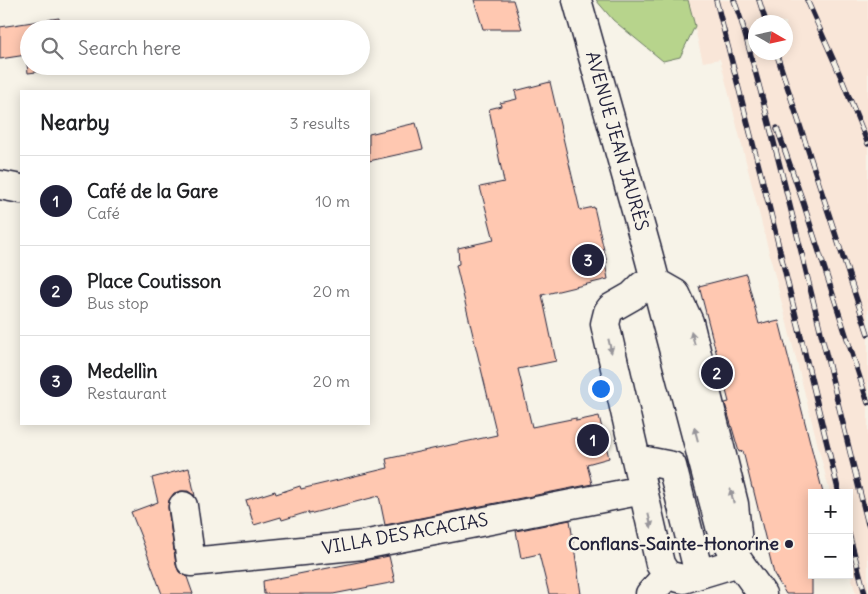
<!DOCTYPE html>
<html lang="en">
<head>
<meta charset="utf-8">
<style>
  :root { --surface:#fff; --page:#f2f2f2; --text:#202124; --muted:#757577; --line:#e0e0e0; --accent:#22223b }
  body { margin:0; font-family:Delius,sans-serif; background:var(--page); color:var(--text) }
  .controls { position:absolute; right:15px; bottom:15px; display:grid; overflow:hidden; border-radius:0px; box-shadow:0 2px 12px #0003 }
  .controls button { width:45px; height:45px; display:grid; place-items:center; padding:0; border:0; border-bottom:1px solid var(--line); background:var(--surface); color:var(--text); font:25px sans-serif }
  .compass { position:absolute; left:748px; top:15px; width:45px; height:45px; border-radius:50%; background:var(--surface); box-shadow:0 2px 12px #0003; rotate:99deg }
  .you { position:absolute; left:600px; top:388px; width:18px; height:18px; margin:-12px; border:4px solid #fff; border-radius:50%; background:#1a73e8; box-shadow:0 0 0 8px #1a73e833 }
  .badge { display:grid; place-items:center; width:32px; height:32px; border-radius:50%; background:var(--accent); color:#fff; font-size:16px; font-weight:700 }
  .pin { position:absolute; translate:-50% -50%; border:2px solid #fff; box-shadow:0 1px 5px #0006 }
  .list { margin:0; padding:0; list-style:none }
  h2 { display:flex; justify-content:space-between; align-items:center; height:65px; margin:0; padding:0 20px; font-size:21px }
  h2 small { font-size:16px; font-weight:400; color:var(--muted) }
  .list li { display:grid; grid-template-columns:32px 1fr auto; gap:15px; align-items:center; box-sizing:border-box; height:90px; padding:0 20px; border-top:1px solid var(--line) }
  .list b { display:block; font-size:19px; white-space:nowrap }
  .list p { margin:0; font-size:16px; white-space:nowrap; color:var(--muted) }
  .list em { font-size:16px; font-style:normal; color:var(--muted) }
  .icon { flex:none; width:28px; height:28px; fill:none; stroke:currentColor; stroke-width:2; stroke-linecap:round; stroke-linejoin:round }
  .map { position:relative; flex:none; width:868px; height:594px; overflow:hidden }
  .search { position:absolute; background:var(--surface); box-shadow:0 2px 12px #0003; left:20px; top:20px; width:350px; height:55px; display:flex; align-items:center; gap:12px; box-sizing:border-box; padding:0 18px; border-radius:28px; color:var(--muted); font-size:19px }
  .panel { position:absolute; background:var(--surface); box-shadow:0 2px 12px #0003; left:20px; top:90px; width:350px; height:335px; border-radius:0px }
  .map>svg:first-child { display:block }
</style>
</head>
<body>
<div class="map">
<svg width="868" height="594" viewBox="0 0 868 594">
  <rect width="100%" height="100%" fill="#f7f3e8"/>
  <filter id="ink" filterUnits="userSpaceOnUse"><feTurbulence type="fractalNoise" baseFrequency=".02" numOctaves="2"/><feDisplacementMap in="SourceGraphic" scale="10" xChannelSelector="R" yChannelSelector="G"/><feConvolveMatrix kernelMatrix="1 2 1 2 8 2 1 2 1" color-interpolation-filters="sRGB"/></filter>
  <g filter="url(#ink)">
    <path fill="#f9e6d8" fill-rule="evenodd" d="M 688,0 L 868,0 L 868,594 L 856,594 L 849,569 L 849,493 L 830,493 L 720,59 L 703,62 ZM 756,22 L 786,22 L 786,52 L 756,52 Z"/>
    <path fill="#b7d48c" stroke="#6c7b64" d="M 596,0 L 688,0 L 695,26 L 680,57 L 663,61 L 613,20 Z"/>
    <path fill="#ffc8b1" stroke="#22223b" d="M 474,0 L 513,0 L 522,29 L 483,29 Z
      M 59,18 L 59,29 L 29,29 L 29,66 L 61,66 L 61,69 L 28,73 L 26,55 L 0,59 L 0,27 Z
      M 550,82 L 580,210 L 594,207 L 607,263 L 605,263 L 608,279 L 542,295 L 556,361 L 518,369 L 532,427 L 576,418 L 576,421 L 599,416 L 609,458 L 587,464 L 592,484 L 385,525 L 379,496 L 309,514 L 308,512 L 282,520 L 281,517 L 254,525 L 246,500 L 275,491 L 276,494 L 300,486 L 301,489 L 388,468 L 386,459 L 497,435 L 456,265 L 459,264 L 458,248 L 494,240 L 480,187 L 504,182 L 489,109 L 501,106 L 500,103 L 517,99 L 515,91 Z
      M 416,123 L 423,149 L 369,161 L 369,134 Z
      M 746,274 L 759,324 L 770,321 L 770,323 L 779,321 L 823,493 L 812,493 L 812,594 L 786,594 L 774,574 L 753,488 L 752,488 L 743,451 L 739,452 L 726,407 L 725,403 L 729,402 L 699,286 Z
      M 189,468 L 195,496 L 188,491 L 181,491 L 174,493 L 169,500 L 168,508 L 176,565 L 179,572 L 187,577 L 193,594 L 162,594 L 141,537 L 131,512 L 158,502 L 152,478 Z
      M 570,520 L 581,594 L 549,594 L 539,554 L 521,558 L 516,531 Z
      M 389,556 L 395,582 L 333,594 L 264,594 L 263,581 Z"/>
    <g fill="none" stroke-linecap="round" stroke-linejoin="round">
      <defs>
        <path id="minor" d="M 577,0 L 649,257 L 721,530 L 739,562 L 762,594
          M 0,185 L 21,189
          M 655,282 L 643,285 L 632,296 L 611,308 L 608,312 L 605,324 L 660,564 L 667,575 L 683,579 L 739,562
          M 655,282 L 676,294 L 689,322 L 734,504 L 738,543
          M 636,459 L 672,466 L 699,574
          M 183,506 L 191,562 L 363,545 L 643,490
          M 650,594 L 667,575"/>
      </defs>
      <use href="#minor" stroke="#22223b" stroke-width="31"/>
      <use href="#minor" stroke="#f7f3e8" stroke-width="28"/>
      <defs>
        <path id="rail" d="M 716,0 L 769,206 L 839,493
          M 734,0 L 743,26
          M 759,0 L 766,22
          M 807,0 L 841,77 L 868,144
          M 741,20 C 788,186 825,356 868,524
          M 776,52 L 868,334
          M 777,128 L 803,202 L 868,403
          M 849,534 L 865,594"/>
      </defs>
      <use href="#rail" stroke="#22223b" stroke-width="5.5"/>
      <use href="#rail" stroke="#f7f3e8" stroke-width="4" stroke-dasharray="11" stroke-linecap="butt"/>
    </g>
    <defs><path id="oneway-solid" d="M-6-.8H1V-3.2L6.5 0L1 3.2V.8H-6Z" transform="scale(1.25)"/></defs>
    <g fill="#97959a">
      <use href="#oneway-solid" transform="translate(693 338) rotate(-104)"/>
      <use href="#oneway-solid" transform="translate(610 346) rotate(77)"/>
      <use href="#oneway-solid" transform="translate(696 434) rotate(-105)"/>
      <use href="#oneway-solid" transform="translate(732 496) rotate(-103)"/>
      <use href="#oneway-solid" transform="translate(650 521) rotate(77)"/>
    </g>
  </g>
  <circle fill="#22223b" stroke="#f7f3e8" stroke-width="2" cx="789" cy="544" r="5"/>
  <g text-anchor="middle" stroke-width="5" stroke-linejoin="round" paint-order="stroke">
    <g font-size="18" fill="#22223b" stroke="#f7f3e8">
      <text transform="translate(617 141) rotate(74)" y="6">AVENUE JEAN JAURÈS</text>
      <text transform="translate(405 534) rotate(-10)" y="6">VILLA DES ACACIAS</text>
    </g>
    <g font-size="18" font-weight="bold" fill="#22223b" stroke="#f7f3e8" text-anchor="end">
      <text x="779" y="550">Conflans-Sainte-Honorine</text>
    </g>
  </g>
</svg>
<div class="controls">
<button>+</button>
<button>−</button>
</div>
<svg class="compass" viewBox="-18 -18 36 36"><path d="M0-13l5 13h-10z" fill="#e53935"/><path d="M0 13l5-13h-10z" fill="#757577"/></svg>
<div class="you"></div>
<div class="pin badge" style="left:593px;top:440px">1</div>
<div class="pin badge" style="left:717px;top:373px">2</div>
<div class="pin badge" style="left:588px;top:260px">3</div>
<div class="search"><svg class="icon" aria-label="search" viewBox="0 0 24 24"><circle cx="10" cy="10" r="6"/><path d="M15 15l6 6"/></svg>Search here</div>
<section class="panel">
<h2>Nearby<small>3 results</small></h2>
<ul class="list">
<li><span class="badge">1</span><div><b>Café de la Gare</b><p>Café</p></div><em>10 m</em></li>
<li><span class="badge">2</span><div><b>Place Coutisson</b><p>Bus stop</p></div><em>20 m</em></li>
<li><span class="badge">3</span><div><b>Medellìn</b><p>Restaurant</p></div><em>20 m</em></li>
</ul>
</section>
</div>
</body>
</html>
